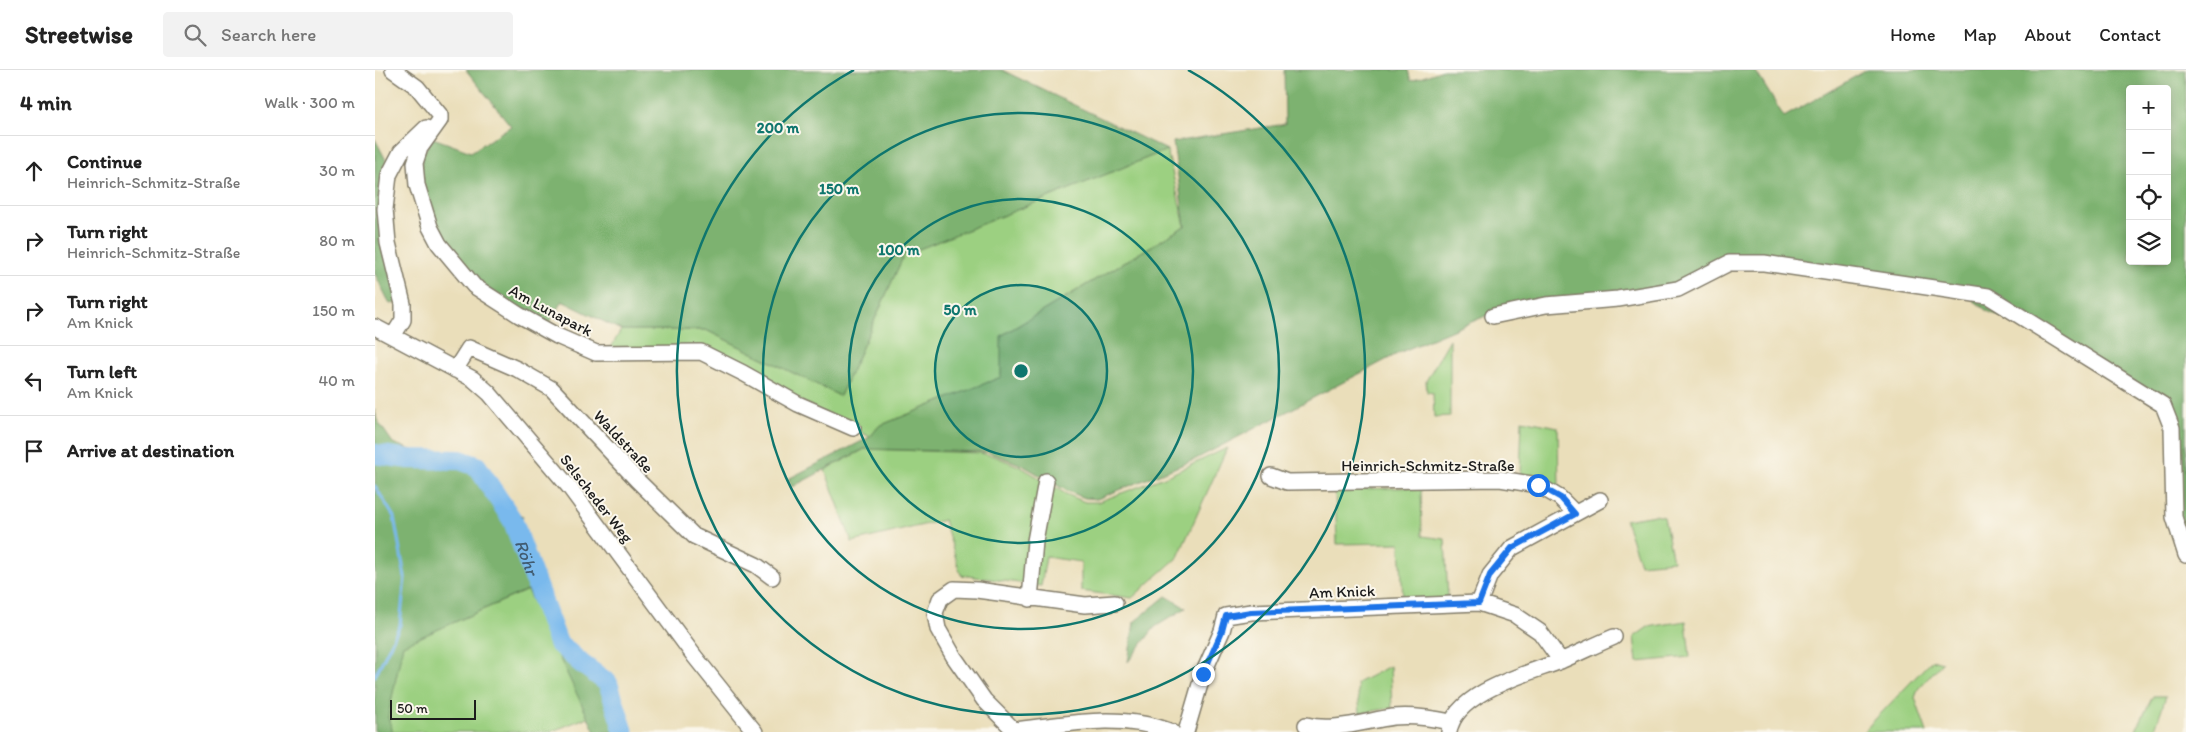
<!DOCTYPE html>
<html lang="en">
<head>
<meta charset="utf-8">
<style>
  :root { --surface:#fff; --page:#f2f2f2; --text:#222; --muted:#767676; --line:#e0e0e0 }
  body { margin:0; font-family:Itim,sans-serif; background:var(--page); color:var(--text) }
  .controls { position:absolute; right:15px; top:15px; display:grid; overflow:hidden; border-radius:5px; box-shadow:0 2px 12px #0003 }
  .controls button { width:45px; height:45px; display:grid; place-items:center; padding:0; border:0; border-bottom:1px solid var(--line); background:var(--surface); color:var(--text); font:25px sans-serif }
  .scale { position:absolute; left:15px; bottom:12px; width:86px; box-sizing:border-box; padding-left:5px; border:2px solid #1c1c1c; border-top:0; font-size:14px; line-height:18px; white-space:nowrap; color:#1c1c1c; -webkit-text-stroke:4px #fbf7ec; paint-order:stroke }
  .stop { position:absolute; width:15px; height:15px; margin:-11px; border:4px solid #1a73e8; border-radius:50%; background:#fff }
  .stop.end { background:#1a73e8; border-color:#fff; box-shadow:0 1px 5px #0008 }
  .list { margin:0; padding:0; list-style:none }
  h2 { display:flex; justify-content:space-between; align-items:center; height:65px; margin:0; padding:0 20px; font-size:21px }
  h2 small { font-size:16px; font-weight:400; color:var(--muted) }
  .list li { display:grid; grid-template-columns:32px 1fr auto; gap:15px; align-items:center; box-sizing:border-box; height:70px; padding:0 20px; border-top:1px solid var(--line) }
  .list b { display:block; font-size:19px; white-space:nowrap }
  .list p { margin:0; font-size:16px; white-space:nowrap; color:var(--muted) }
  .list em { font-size:16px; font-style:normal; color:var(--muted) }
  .icon { flex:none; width:28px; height:28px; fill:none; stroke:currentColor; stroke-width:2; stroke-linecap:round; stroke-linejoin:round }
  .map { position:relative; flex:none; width:1811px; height:662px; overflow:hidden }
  header { display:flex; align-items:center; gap:30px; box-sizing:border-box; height:70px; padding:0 25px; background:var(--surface); border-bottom:1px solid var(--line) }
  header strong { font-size:24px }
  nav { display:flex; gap:28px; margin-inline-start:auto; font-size:18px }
  .search { width:350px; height:45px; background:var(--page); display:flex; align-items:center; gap:12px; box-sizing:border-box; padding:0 18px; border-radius:5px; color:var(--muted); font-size:19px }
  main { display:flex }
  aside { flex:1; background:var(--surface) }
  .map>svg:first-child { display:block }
</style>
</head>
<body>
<header>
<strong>Streetwise</strong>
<div class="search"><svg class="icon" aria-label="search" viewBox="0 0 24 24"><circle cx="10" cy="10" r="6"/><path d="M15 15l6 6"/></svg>Search here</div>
<nav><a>Home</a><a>Map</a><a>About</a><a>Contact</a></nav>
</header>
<main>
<aside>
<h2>4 min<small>Walk · 300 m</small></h2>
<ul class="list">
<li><svg class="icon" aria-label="ahead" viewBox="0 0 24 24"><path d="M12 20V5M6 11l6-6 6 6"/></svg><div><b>Continue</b><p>Heinrich-Schmitz-Straße</p></div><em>30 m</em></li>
<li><svg class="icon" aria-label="right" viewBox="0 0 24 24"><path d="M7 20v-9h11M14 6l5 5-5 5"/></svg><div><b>Turn right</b><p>Heinrich-Schmitz-Straße</p></div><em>80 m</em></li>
<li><svg class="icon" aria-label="right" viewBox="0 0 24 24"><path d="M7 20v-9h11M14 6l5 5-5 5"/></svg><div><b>Turn right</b><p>Am Knick</p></div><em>150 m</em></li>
<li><svg class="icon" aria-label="left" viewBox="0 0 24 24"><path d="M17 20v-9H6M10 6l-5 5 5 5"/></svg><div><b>Turn left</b><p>Am Knick</p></div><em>40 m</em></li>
<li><svg class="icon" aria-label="arrive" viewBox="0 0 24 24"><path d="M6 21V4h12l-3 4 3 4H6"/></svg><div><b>Arrive at destination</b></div></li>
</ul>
</aside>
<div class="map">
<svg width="1811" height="662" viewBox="0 0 1811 662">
  <rect width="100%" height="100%" fill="#fbf7ec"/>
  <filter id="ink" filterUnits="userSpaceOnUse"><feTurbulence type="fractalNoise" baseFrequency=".02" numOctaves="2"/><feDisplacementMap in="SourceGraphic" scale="10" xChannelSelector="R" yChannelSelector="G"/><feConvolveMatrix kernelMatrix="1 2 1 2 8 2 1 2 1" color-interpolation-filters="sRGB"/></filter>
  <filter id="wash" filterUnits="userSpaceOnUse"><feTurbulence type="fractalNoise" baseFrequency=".0096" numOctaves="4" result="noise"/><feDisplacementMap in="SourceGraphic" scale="20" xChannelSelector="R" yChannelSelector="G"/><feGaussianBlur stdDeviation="1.12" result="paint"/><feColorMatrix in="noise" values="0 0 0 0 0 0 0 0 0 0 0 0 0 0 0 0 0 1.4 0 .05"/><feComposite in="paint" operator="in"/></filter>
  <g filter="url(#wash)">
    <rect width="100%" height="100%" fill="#eadeba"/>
    <path fill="#9cd081" stroke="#5c764e" d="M 792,80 L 810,156 L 627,265 L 626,307 L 504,356 L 495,367 L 329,280 L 234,281 L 246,260 L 331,260 L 465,326 L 529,185 Z
      M 1075,269 L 1075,346 L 1059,347 L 1058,323 L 1052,322 L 1051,311 Z
      M 1147,350 L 1183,357 L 1184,423 L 1145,405 Z
      M 852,378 L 803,487 L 757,528 L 706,521 L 706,492 L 671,487 L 666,516 L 586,505 L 569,450 L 477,472 L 450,400 L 490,379 L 605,383 L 619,386 L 646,397 L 691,424 L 710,432 L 723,432 L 792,406 Z
      M 1046,417 L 1047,466 L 1070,469 L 1073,530 L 1028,531 L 1025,473 L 962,474 L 960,420 Z
      M 1280,445 L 1289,447 L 1298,491 L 1265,494 L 1250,450 Z
      M 153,520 L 213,647 L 175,662 L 18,662 L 13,647 L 27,575 Z
      M 1311,551 L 1315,587 L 1262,592 L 1259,567 L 1273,557 Z
      M 1557,590 L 1567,593 L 1543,619 L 1540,628 L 1552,662 L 1488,662 Z
      M 1015,596 L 1017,638 L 985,643 L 982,613 Z
      M 1778,626 L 1791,626 L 1779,662 L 1760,662 Z"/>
    <path fill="#7db26f" stroke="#4c6746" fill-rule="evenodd" d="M 91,0 L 627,0 L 792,80 L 529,185 L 465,326 L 331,260 L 246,260 L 187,231 L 172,256 L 106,216 L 57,155 L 45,111 L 48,83 L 58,68 L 96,82 L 136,56 Z
      M 909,0 L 1033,0 L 1036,11 L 1068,0 L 1380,0 L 1409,47 L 1492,0 L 1811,0 L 1811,475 L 1803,443 L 1793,334 L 1666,263 L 1612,241 L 1592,225 L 1389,189 L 1302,214 L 1113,245 L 1028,281 L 819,390 L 722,429 L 710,428 L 692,421 L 647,395 L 613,382 L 489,379 L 417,417 L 413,409 L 495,367 L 504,356 L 626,307 L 626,266 L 810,156 L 798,72 L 910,54 ZM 1755,19 L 1792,19 L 1792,191 L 1755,191 Z
      M 0,69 L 13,94 L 25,232 L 15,234 L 0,204 Z
      M 0,340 L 2,350 L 18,373 L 47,384 L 96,396 L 148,447 L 143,455 L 188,568 L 237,607 L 256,662 L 220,662 L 152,520 L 28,575 L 13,647 L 18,662 L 0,662 Z
      M 791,526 L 811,538 L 780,557 L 753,592 L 759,552 Z"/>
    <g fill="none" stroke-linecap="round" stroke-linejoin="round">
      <path stroke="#79b9ed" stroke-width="3" d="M 0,416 L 19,447 L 30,507 L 25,555 L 0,606"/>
      <path stroke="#79b9ed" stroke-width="20" id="s1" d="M 0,384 L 34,389 L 85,390 L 102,396 L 138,451 L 183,573 L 207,594 L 233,613 L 249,662"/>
    </g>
  </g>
  <g filter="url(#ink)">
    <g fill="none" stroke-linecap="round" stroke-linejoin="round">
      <defs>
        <path id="minor" d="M 18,0 L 42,17 L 65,45
          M 65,45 L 65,50 L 45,78 L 40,93 L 42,115 L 55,157 L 64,174 L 99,216 L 144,245 L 182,266 L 221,283 L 326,282 L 368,303 L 423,334 L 478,358
          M 1118,246 L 1171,235 L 1243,229 L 1303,219 L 1354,193 L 1389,193 L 1613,226 L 1788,335 L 1797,358 L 1799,447 L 1811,485
          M 0,257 L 98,309 L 114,323 L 195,418 L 320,587 L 380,662
          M 18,266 L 28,250 L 28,234 L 13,173 L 10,139 L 14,105 L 26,82 L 51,58
          M 80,300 L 94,278 L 142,299 L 177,319 L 262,410 L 319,466 L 381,495 L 397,507
          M 896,406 L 912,412 L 1125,409 L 1163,415 L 1185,428 L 1200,443
          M 655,529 L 660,471 L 671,411
          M 1104,533 L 1115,505 L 1137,478 L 1225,430
          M 931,655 C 958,662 990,651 1018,647 C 1038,645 1057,648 1076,652
          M 640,660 C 692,654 747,642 797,662
          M 641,662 L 609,630 L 579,587 L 563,559 L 560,543 L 565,529 L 579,519 L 602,520 L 710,535 L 740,533
          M 811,662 L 828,604 L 847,561 L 851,546 L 876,542 L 1104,533 L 1140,545 L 1165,562 L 1186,591
          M 1074,662 C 1079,623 1151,604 1183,592 C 1202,584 1220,575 1239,567"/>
      </defs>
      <use href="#minor" stroke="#837d6b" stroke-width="18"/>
      <use href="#minor" stroke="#fff" stroke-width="15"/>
    </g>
  </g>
  <g fill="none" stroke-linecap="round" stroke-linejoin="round" filter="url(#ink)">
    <path stroke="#1a73e8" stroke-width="6" d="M 828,604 L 847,561 L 851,546 L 876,542 L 1104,533 L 1115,505 L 1137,478 L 1200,444 L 1186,428 L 1163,415"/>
  </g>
  <circle cx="646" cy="301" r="86" fill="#0f766e" fill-opacity=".12"/>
  <g fill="none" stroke="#0f766e" stroke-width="2.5">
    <circle cx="646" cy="301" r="86"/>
    <circle cx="646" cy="301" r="172"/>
    <circle cx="646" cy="301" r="258"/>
    <path d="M813 0A344 344 0 1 1 479 0"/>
  </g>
  <g text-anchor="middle" stroke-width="4" stroke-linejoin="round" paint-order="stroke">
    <g font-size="16" fill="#1c1c1c" stroke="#fbf7ec">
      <text transform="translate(176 240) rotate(28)" y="6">Am Lunapark</text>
      <text transform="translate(249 371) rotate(47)" y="6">Waldstraße</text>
      <text x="1053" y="401">Heinrich-Schmitz-Straße</text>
      <text transform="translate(222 428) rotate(52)" y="6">Selscheder Weg</text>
      <text transform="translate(967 521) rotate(-2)" y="6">Am Knick</text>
    </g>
    <g font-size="18" font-style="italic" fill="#415b70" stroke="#fbf7ec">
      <text dy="6" stroke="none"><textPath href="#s1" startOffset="208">Röhr</textPath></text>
    </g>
  </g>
  <circle cx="646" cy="301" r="8" fill="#0f766e" stroke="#fbf7ec" stroke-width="2.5"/>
  <g font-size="15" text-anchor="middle" font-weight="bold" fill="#0f766e" stroke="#fbf7ec" stroke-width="4" stroke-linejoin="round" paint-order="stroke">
    <text x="403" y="63">200 m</text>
    <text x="464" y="124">150 m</text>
    <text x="524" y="185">100 m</text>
    <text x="585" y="245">50 m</text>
  </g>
</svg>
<div class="controls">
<button>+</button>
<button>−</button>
<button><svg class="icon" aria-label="locate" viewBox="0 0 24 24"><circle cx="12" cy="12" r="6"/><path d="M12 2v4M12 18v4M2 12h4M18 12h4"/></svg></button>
<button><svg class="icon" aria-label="layers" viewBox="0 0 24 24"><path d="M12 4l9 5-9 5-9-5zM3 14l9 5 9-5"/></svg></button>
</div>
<div class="scale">50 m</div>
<div class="stop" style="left:1163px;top:415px"></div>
<div class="stop end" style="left:828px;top:604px"></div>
</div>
</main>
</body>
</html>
